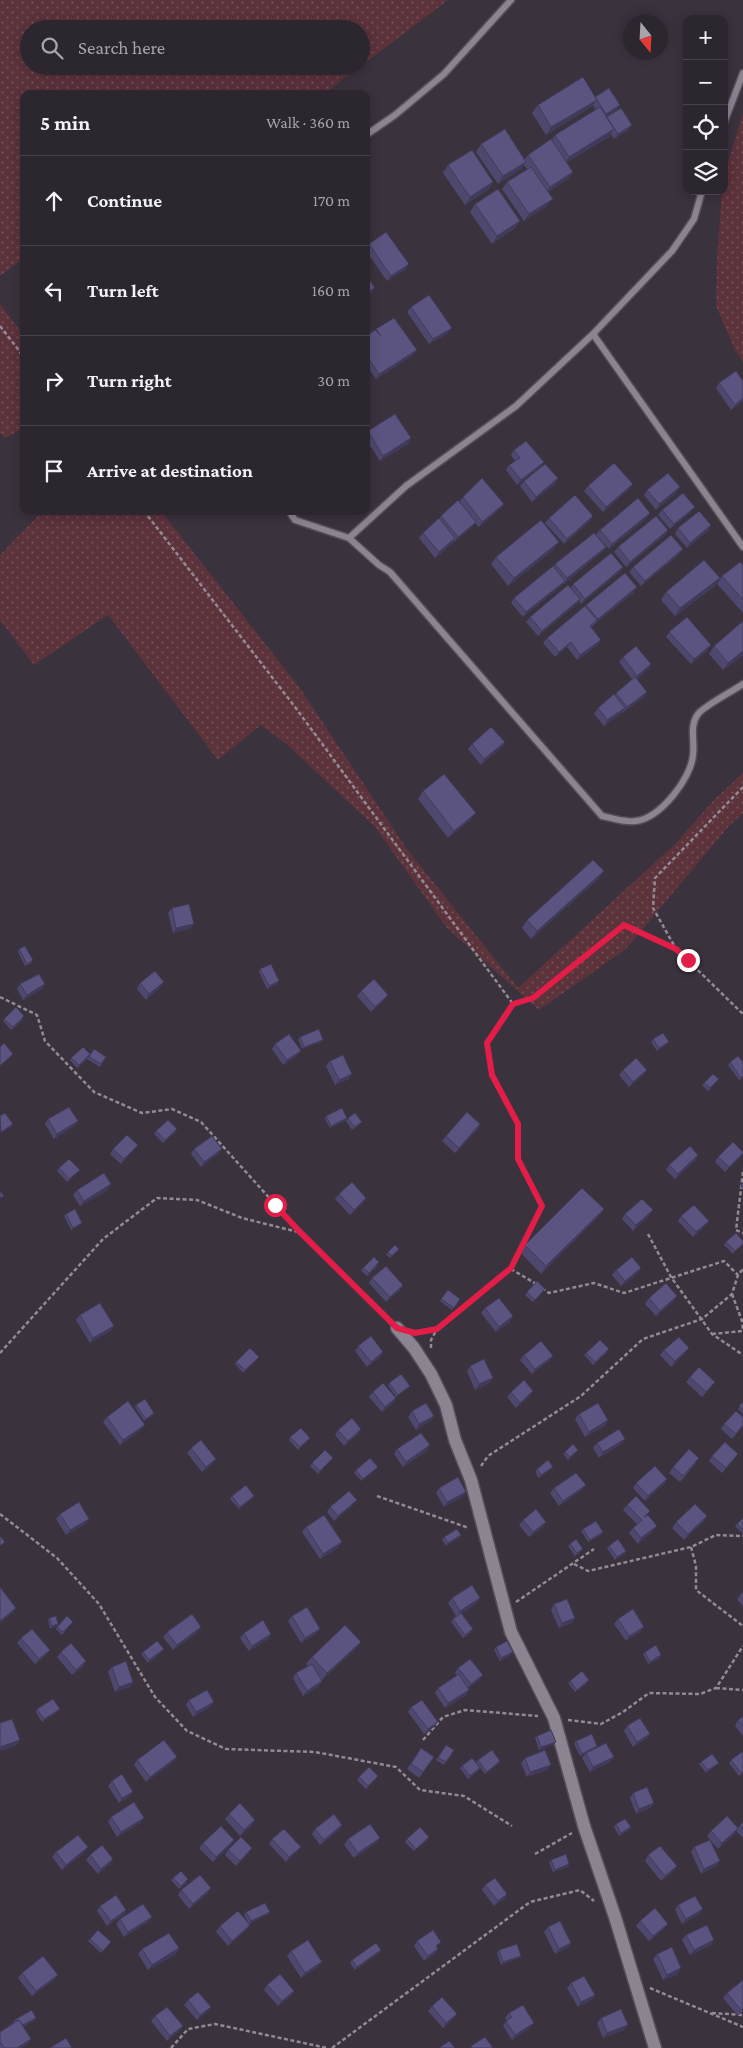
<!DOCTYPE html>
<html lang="en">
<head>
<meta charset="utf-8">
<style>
  :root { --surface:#2c262e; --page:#342e36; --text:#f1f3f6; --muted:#a6a5aa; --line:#48434a }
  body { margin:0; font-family:"Crimson Pro",serif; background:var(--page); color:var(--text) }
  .controls { position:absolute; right:15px; top:15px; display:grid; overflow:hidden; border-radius:10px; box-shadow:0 2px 12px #0003 }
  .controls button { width:45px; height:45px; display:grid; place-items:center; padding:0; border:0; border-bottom:1px solid var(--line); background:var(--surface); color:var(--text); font:25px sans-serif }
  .compass { position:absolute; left:623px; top:15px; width:45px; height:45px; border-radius:50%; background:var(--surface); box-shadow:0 2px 12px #0003; rotate:162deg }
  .stop { position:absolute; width:15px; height:15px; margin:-11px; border:4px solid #e11d48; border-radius:50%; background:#fff }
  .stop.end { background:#e11d48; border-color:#fff; box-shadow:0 1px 5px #0008 }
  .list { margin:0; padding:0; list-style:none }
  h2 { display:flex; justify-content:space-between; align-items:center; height:65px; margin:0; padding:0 20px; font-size:21px }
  h2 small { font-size:16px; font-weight:400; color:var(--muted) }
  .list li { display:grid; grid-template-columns:32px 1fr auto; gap:15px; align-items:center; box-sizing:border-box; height:90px; padding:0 20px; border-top:1px solid var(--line) }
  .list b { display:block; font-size:19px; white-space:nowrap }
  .list em { font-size:16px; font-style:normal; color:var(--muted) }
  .icon { flex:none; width:28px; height:28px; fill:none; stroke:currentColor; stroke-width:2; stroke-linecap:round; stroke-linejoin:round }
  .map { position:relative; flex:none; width:743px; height:2048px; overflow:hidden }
  .search { position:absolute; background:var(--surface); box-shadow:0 2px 12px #0003; left:20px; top:20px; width:350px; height:55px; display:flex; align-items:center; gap:12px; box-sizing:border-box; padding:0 18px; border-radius:28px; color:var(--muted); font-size:19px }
  .panel { position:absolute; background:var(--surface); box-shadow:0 2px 12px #0003; left:20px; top:90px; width:350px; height:425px; border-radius:10px }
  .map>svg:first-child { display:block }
</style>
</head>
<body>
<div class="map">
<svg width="743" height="2048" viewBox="0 0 743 2048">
  <defs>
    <pattern id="grass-dots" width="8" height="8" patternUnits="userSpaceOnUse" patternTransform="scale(1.25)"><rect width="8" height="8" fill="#5c323b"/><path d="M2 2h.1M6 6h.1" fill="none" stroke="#745058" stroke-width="1.8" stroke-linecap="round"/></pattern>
  </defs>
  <rect width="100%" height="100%" fill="#3a323d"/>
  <path fill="url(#grass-dots)" d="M 0,0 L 448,0 L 361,66 L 361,29 L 29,29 L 29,66 L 360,66 L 324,94 L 24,94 L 24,258 L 0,276 Z
    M 743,113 L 743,362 L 735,350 L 716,306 L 717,259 L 722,191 L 724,191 L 724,176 Z
    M 0,304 L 24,336 L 24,428 L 5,438 L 0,433 Z
    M 43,511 L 161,511 L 300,688 L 407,849 L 518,988 L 675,844 L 714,800 L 743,773 L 743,813 L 728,827 L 626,949 L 539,1010 L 447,928 L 375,827 L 285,743 L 261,725 L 218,760 L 108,615 L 34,665 L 0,620 L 0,555 Z"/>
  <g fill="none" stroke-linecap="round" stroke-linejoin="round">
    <defs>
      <path id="service" d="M 724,123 L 743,73
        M 366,135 L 395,115 L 444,74 L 511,0
        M 702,191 L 694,219 L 672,251 L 593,334 L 743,547
        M 289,511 L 295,520 L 349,538 L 379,565 L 390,572 L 602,816 C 612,818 625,823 636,821 C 660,818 691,779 693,755 C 695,741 689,726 698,714 C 704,706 733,691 743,684
        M 349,538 L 406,486 L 516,406 L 593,334"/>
      <path id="minor" d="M 397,1328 L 414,1348 L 431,1374 L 446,1405 L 455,1440 L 471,1480 L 511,1632 L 554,1718 L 584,1826 L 615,1917 L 655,2048"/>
    </defs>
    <use href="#service" stroke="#554e57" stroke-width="9"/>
    <use href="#minor" stroke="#554e57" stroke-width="15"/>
    <path stroke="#928b95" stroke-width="2.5" stroke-dasharray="4 2.5" stroke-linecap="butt" d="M 0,326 L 24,357
      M 144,511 L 295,707 L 513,1004 L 533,998 L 624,925 L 676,949
      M 743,787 L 655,878 L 653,908 L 676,949 L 743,1014
      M 0,997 L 37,1015 L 45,1041 L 94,1092 L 142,1113 L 172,1109 L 201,1122 L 300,1232 L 389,1319
      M 513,1004 L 487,1043 L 492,1075 L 518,1124 L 518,1159 L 542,1206 L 511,1269 L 538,1285
      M 743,1172 L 736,1230 L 743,1233
      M 648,1234 L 671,1277 L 712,1334 L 743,1355
      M 542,1288 L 549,1293 L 594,1283 L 624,1293 L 724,1261 L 738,1275
      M 732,1294 L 742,1321 L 743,1331
      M 417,1332 L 437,1329 L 511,1269
      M 712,1334 L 743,1331
      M 431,1348 L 431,1340 L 437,1329
      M 0,1353 L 103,1239 L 157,1198 L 197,1200 L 242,1218 L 298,1232
      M 481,1466 L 488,1456 L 581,1396 L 643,1339 L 702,1319 L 732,1294 L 738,1275 L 743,1269
      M 377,1496 L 469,1528
      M 0,1514 L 57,1558 L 99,1604 L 155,1697 L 187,1731 L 226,1749 L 315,1752 L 396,1767 L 420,1790 L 464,1796 L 512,1826
      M 691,1547 L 696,1566 L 696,1590 L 743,1626
      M 574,1564 L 588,1571 L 691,1547 L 716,1535 L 743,1536
      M 516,1602 L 594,1549
      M 716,1688 L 743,1690
      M 568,1720 L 601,1724 L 623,1712 L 649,1693 L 700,1694 L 716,1688 L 743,1646
      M 423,1740 L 443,1717 L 465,1710 L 538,1716
      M 535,1854 L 572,1833
      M 650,1988 L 743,2027
      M 712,2013 L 743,2015
      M 171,2048 L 188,2029 L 215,2024 L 327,2048
      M 332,2048 L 530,1902 L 580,1890 L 594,1901"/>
    <use href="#service" stroke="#8d8491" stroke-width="6"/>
    <use href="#minor" stroke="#8d8491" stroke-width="12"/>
  </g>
  <path fill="#4f486e" d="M 595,97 L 620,105 L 616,111 L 607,116 L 628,130 L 614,139 L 611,134 L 609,137 L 567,162 L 568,179 L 548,192 L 547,206 L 524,221 L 502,189 L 507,182 L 527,169 L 524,165 L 521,169 L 498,184 L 476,152 L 481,144 L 525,159 L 528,155 L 552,140 L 555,135 L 596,110 L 593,105 L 591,107 L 546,135 L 532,113 L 538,105 Z
    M 448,165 L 493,182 L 488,190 L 465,205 L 443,173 Z
    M 475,204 L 520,221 L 515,228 L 492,244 L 470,212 Z
    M 369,244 L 406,269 L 387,281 L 366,251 L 366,247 Z
    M 411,307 L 448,333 L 429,344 L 407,312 Z
    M 394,318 L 417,350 L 413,355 L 376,379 L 366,365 L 366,336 Z
    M 743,381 L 743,401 L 731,410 L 716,388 L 719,383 Z
    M 368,431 L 408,444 L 380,461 L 366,439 L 366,433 Z
    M 514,450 L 544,462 L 540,467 L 517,485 L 506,470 L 509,465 L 515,461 L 511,455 Z
    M 524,481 L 555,484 L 532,502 L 520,486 Z
    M 633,484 L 629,489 L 603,512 L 584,491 L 588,486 Z
    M 647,490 L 677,492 L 656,510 L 644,495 Z
    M 463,497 L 504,504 L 500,509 L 479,527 L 475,523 L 472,527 L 454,542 L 453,541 L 452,544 L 435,558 L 419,538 L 423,533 L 439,519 L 441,516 L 459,502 Z
    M 662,510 L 691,512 L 670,529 L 658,515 Z
    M 650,513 L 647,518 L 609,549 L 596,535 L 600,530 Z
    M 549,518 L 590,521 L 564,544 L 545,523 Z
    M 711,525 L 708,531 L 687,548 L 675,534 L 678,528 Z
    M 668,530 L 665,535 L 626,567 L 614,552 L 618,547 Z
    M 606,547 L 602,552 L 564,584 L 563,583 L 561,586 L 523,617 L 511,603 L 514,598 L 553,567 L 555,564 Z
    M 553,550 L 508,586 L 491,564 L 496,557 Z
    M 680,554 L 641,586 L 629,572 L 633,567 Z
    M 743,565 L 743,613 L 717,584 L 722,576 Z
    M 623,567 L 620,572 L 581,604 L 579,601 L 577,604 L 538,636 L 526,622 L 530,617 L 571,588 L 573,584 Z
    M 715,586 L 675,616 L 661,600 L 666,592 Z
    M 637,587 L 633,593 L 591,627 L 601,640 L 598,645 L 577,660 L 567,647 L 555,657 L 543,643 L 547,638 L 586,605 Z
    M 669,632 L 708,650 L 691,664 L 666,637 Z
    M 714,646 L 743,655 L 723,670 L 709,654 Z
    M 623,657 L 651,664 L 648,669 L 637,679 L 647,692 L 644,697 L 604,726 L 594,714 L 598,708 L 615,695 L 632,679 L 619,662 Z
    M 505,742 L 501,748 L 481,765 L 468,749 L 472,744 Z
    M 423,791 L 470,820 L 448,838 L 418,799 Z
    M 604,871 L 598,879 L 531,939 L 522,928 L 527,920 Z
    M 172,908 L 190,929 L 173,933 L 168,913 Z
    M 19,949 L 33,960 L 31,963 L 25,966 L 18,952 Z
    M 260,969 L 277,984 L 267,989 L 259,972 Z
    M 140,983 L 160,988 L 146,1000 L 137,989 Z
    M 20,984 L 42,989 L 23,1000 L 17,989 Z
    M 361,991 L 384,1000 L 371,1012 L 357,996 Z
    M 4,1019 L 23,1019 L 11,1030 L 3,1021 Z
    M 300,1037 L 323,1040 L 321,1042 L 302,1049 L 298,1039 Z
    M 653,1039 L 667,1044 L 657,1051 L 651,1042 Z
    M 275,1044 L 297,1056 L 283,1065 L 272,1049 Z
    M 94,1049 L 106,1057 L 100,1067 L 87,1059 Z
    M 89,1057 L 77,1068 L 70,1060 L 71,1058 Z
    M 330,1061 L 349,1079 L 335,1085 L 326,1066 Z
    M 730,1062 L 743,1078 L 739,1080 L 728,1065 Z
    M 623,1070 L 643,1075 L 629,1087 L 619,1075 Z
    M 719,1079 L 708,1091 L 702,1085 L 704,1083 Z
    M 326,1116 L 347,1118 L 346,1120 L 330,1128 L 325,1119 Z
    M 348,1118 L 360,1124 L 352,1130 L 346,1121 Z
    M 48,1119 L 78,1121 L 74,1126 L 54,1139 L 45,1124 Z
    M 480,1124 L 477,1130 L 455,1153 L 442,1141 L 446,1136 Z
    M 156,1131 L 175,1132 L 163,1143 L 154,1134 Z
    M 113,1149 L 134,1150 L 121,1164 L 110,1154 Z
    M 194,1149 L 222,1149 L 218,1154 L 201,1167 L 191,1154 Z
    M 698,1155 L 695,1161 L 675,1179 L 666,1170 L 669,1165 Z
    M 718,1157 L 740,1158 L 725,1172 L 715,1162 Z
    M 59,1168 L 80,1170 L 67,1182 L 57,1171 Z
    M 743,1183 L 743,1190 L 740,1186 Z
    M 77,1190 L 108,1190 L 80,1206 L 73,1195 Z
    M 339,1194 L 366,1198 L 363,1203 L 350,1215 L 335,1199 Z
    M 604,1209 L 599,1216 L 541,1274 L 520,1252 L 525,1245 Z
    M 66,1214 L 80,1225 L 71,1230 L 64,1216 Z
    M 625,1214 L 649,1216 L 633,1231 L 622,1219 Z
    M 681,1216 L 709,1221 L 705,1226 L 693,1237 L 678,1221 Z
    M 743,1241 L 733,1254 L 724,1245 L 726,1242 Z
    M 399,1249 L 390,1258 L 386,1255 L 388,1252 Z
    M 378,1265 L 367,1276 L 361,1270 L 363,1268 Z
    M 641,1268 L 637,1274 L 621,1286 L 612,1275 L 616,1270 Z
    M 372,1278 L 403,1285 L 400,1290 L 386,1302 L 369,1283 Z
    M 545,1289 L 533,1302 L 525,1295 L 527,1292 Z
    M 448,1290 L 460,1299 L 452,1310 L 440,1301 Z
    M 649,1298 L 674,1301 L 656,1316 L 645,1304 Z
    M 485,1308 L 510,1322 L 496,1332 L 481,1313 Z
    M 80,1315 L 114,1326 L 110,1331 L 90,1343 L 76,1320 Z
    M 358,1346 L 380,1357 L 367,1367 L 355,1351 Z
    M 664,1350 L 685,1353 L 671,1367 L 660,1355 Z
    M 607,1352 L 593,1365 L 584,1355 L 586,1353 Z
    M 524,1355 L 553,1356 L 549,1361 L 532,1374 L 520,1360 Z
    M 259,1357 L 243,1373 L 235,1364 L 236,1362 Z
    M 470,1366 L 493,1378 L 489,1383 L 475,1390 L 467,1371 Z
    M 690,1377 L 711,1387 L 702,1397 L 686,1382 Z
    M 389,1383 L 408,1388 L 396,1397 L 388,1386 Z
    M 373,1392 L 396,1398 L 392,1404 L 382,1412 L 369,1397 Z
    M 511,1392 L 530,1396 L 516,1408 L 507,1397 Z
    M 743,1402 L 743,1414 L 738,1409 Z
    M 136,1405 L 152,1416 L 144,1421 L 135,1407 Z
    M 412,1411 L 434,1416 L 430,1421 L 416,1430 L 408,1417 Z
    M 579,1414 L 608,1420 L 605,1426 L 585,1437 L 575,1419 Z
    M 107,1417 L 141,1430 L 120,1445 L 103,1422 Z
    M 743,1417 L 743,1426 L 732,1439 L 721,1429 L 724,1424 Z
    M 361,1429 L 358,1434 L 344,1446 L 335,1435 L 338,1430 Z
    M 290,1437 L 310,1438 L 298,1450 L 289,1440 Z
    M 625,1439 L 621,1444 L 599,1458 L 593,1448 L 597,1443 Z
    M 191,1448 L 216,1459 L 212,1464 L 202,1472 L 187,1453 Z
    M 397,1449 L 427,1451 L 403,1467 L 394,1454 Z
    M 578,1450 L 568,1460 L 563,1454 L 565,1452 Z
    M 738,1454 L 722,1473 L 709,1461 L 712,1456 Z
    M 333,1458 L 318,1474 L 310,1466 L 312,1463 Z
    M 696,1463 L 680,1482 L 669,1473 L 673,1467 Z
    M 378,1467 L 376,1469 L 362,1481 L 354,1473 L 356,1470 Z
    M 537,1469 L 551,1469 L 539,1478 L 535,1472 Z
    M 667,1479 L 664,1484 L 645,1501 L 633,1488 L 636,1483 Z
    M 586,1485 L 582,1490 L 559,1506 L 550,1493 L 554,1488 Z
    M 439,1488 L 466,1492 L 462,1497 L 444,1507 L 436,1493 Z
    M 232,1496 L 254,1496 L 253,1498 L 239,1509 L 230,1499 Z
    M 353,1505 L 334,1521 L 327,1512 L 330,1507 Z
    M 627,1505 L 647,1515 L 653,1531 L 638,1544 L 629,1533 L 633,1528 L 637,1524 L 623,1510 Z
    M 60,1514 L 89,1519 L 85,1524 L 66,1535 L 56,1519 Z
    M 707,1516 L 704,1521 L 684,1540 L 672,1528 L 676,1522 Z
    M 743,1518 L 743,1532 L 742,1533 L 735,1526 Z
    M 523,1520 L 543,1527 L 529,1537 L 519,1525 Z
    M 306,1527 L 338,1548 L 320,1559 L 302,1532 Z
    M 583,1529 L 601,1535 L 588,1542 L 581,1531 Z
    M 461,1535 L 459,1538 L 446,1546 L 442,1540 L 444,1537 Z
    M 570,1544 L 581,1551 L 575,1556 L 568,1546 Z
    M 609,1546 L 626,1551 L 625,1554 L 615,1560 L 607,1548 Z
    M 743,1592 L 743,1607 L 737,1599 L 741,1594 Z
    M 452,1598 L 477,1603 L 462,1613 L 471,1632 L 463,1638 L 451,1622 L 456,1616 L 448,1603 Z
    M 554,1604 L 575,1618 L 572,1623 L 559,1628 L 551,1610 Z
    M 292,1616 L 320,1629 L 316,1634 L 301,1643 L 288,1621 Z
    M 49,1618 L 58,1624 L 57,1626 L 50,1629 L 48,1620 Z
    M 618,1619 L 640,1632 L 626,1641 L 614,1624 Z
    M 71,1624 L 62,1635 L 56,1629 L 57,1627 Z
    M 167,1632 L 198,1632 L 173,1650 L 163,1637 Z
    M 244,1633 L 271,1634 L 268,1639 L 249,1651 L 240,1638 Z
    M 21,1638 L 50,1650 L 46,1655 L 35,1664 L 17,1643 Z
    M 361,1642 L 355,1649 L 322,1680 L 320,1679 L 322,1681 L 318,1687 L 303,1696 L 293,1678 L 296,1673 L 308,1666 L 306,1664 L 312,1657 Z
    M 496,1647 L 511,1655 L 500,1661 L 494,1650 Z
    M 61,1652 L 83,1667 L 72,1675 L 57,1657 Z
    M 143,1652 L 162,1652 L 148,1663 L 141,1654 Z
    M 645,1652 L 660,1658 L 648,1664 L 643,1654 Z
    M 112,1667 L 133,1682 L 130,1687 L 115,1692 L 108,1672 Z
    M 458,1668 L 483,1675 L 479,1680 L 468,1688 L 469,1690 L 466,1695 L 445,1708 L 435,1693 L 438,1688 L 457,1676 L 455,1673 Z
    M 570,1681 L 587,1683 L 575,1692 L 568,1683 Z
    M 189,1700 L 210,1707 L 193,1717 L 186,1705 Z
    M 411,1707 L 434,1727 L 424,1734 L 408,1712 Z
    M 37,1709 L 60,1709 L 58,1712 L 42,1722 L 36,1712 Z
    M 743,1717 L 743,1736 L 735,1726 L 738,1720 Z
    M 627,1726 L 650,1734 L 646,1739 L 633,1747 L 624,1731 Z
    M 537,1736 L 554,1744 L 539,1750 L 535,1738 Z
    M 576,1741 L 597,1746 L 596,1748 L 610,1762 L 590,1772 L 582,1758 L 586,1753 L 580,1756 L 574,1744 Z
    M 446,1745 L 454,1750 L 444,1765 L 436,1760 Z
    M 421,1748 L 434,1757 L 419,1778 L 407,1769 Z
    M 525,1758 L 547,1770 L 527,1777 L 521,1763 Z
    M 137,1760 L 173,1762 L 146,1782 L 134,1765 Z
    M 478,1760 L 500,1761 L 498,1764 L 485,1774 L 476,1762 Z
    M 731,1760 L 743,1773 L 739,1776 L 729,1763 Z
    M 701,1762 L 717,1765 L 706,1773 L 699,1764 Z
    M 462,1766 L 478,1771 L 468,1779 L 460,1768 Z
    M 359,1777 L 376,1779 L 366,1789 L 357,1780 Z
    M 112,1781 L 129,1797 L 119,1803 L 108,1786 Z
    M 633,1793 L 654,1803 L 650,1808 L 636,1814 L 630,1798 Z
    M 229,1814 L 252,1825 L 240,1836 L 225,1819 Z
    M 111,1817 L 144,1818 L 140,1823 L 117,1837 L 108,1822 Z
    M 743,1822 L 743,1838 L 736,1831 L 718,1849 L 707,1836 L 711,1831 L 738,1828 Z
    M 616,1824 L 629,1830 L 619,1836 L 614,1827 Z
    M 342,1825 L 339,1830 L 320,1845 L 312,1834 L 315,1829 Z
    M 272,1839 L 297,1852 L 286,1862 L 269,1844 Z
    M 348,1839 L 376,1843 L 354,1858 L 344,1845 Z
    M 407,1839 L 427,1840 L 414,1851 L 405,1842 Z
    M 234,1840 L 231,1845 L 213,1862 L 199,1848 L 203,1843 Z
    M 694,1847 L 720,1861 L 716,1866 L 701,1874 L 691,1852 Z
    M 228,1850 L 249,1853 L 236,1866 L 225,1855 Z
    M 56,1852 L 84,1853 L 62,1870 L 52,1857 Z
    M 90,1855 L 113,1859 L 110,1864 L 98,1874 L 86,1860 Z
    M 648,1855 L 673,1872 L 661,1881 L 645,1861 Z
    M 551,1860 L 569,1864 L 568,1867 L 553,1872 L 549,1862 Z
    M 173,1878 L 187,1882 L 179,1889 L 171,1880 Z
    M 485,1885 L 507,1894 L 504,1899 L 494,1906 L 482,1890 Z
    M 181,1890 L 208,1893 L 189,1909 L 178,1895 Z
    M 678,1905 L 699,1914 L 682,1924 L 675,1910 Z
    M 100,1906 L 126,1910 L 123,1915 L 107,1926 L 97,1911 Z
    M 246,1912 L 270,1912 L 268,1914 L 249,1924 L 250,1925 L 246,1930 L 228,1946 L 216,1932 L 220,1926 L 248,1922 L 244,1915 Z
    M 152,1917 L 148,1922 L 124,1937 L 116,1924 L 120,1919 Z
    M 640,1921 L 664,1929 L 649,1941 L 636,1926 Z
    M 548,1927 L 571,1943 L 567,1948 L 555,1954 L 544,1932 Z
    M 686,1935 L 711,1945 L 690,1955 L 682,1940 Z
    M 90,1939 L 111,1942 L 101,1953 L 88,1941 Z
    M 417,1941 L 438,1947 L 437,1948 L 438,1949 L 435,1954 L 424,1961 L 414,1946 Z
    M 179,1948 L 176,1954 L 148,1970 L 138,1954 L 142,1949 Z
    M 381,1950 L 379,1953 L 355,1970 L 350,1963 L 352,1960 Z
    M 499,1950 L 521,1956 L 519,1958 L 501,1965 L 497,1953 Z
    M 291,1951 L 318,1967 L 301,1978 L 287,1956 Z
    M 657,1954 L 678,1974 L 663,1980 L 653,1959 Z
    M 22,1973 L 54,1980 L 32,1996 L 18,1978 Z
    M 571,1983 L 595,1995 L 591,2000 L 578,2007 L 567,1988 Z
    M 267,1985 L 291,1996 L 278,2006 L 264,1990 Z
    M 727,1993 L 743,2011 L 738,2016 L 723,1998 Z
    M 188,2000 L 207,2012 L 197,2020 L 184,2005 Z
    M 432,2006 L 457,2014 L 453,2019 L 443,2028 L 428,2011 Z
    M 509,2013 L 534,2023 L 530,2028 L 512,2040 L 503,2026 L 507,2020 L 505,2018 Z
    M 155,2016 L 183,2026 L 179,2031 L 167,2041 L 151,2021 Z
    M 36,2018 L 34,2021 L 23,2027 L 28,2044 L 22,2048 L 0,2048 L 0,2032 L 14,2022 L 14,2021 L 16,2019 Z
    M 601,2018 L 624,2030 L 603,2038 L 597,2023 Z"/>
  <path fill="#403b5a" d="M 597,100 L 591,107 L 546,135 L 551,127 Z
    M 620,105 L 616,111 L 602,119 L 606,114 Z
    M 632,125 L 628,130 L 614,139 L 618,134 Z
    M 614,129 L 609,137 L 564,164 L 569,157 Z
    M 526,162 L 521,169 L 498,184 L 503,176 Z
    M 573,172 L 568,179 L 545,194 L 550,187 Z
    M 493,182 L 488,190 L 465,205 L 470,197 Z
    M 553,199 L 547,206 L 524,221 L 529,214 Z
    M 520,221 L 515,228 L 492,244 L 497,236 Z
    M 409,264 L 406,269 L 387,281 L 391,276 Z
    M 375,288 L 372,293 L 366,296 L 366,293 Z
    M 452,328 L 448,333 L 429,344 L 433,339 Z
    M 417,350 L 413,355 L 376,379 L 379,374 Z
    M 743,398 L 743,401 L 731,410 L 735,405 Z
    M 411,438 L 408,444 L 380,461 L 383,456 Z
    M 544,462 L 540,467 L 517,485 L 521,480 Z
    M 558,478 L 555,484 L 532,502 L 536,497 Z
    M 633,484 L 629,489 L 603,512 L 606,507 Z
    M 680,487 L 677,492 L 656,510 L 659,504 Z
    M 504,504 L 500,509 L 479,527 L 482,522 Z
    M 695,507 L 691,512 L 670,529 L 674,524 Z
    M 650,513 L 647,518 L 609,549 L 612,544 Z
    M 593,516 L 590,521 L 564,544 L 567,539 Z
    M 476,522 L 472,527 L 454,542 L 458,537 Z
    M 711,525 L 708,531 L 687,548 L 690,543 Z
    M 668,530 L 665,535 L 626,567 L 630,562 Z
    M 455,538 L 452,544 L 435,558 L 439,552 Z
    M 559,542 L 553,550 L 508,586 L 514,578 Z
    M 606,547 L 602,552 L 564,584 L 567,578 Z
    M 683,549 L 680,554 L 641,586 L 645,581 Z
    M 623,567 L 620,572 L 581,604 L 585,599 Z
    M 720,578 L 715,586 L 675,616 L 680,608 Z
    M 565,581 L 561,586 L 523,617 L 526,612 Z
    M 637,587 L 633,593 L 595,624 L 598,619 Z
    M 580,599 L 577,604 L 538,636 L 542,631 Z
    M 601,640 L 598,645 L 577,660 L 580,655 Z
    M 571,642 L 567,647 L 555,657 L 559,652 Z
    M 711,645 L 708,650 L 691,664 L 694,659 Z
    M 743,651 L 743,655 L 723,670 L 728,663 Z
    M 651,664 L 648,669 L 634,681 L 637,676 Z
    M 647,692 L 644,697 L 623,712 L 627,707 Z
    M 625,708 L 622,713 L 604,726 L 607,720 Z
    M 505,742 L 501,748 L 481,765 L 484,759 Z
    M 476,813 L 470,820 L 448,838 L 454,831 Z
    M 604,871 L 598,879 L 531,939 L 537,931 Z
    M 194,924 L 190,929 L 173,933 L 176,928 Z
    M 279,981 L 277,984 L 267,989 L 269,986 Z
    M 164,982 L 160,988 L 146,1000 L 149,994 Z
    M 45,984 L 42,989 L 23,1000 L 27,995 Z
    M 388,995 L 384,1000 L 371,1012 L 375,1007 Z
    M 323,1040 L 321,1042 L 302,1049 L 304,1047 Z
    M 669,1042 L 667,1044 L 657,1051 L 659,1048 Z
    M 301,1051 L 297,1056 L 283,1065 L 287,1060 Z
    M 647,1070 L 643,1075 L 629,1087 L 633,1082 Z
    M 352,1074 L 349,1079 L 335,1085 L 339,1080 Z
    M 347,1118 L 346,1120 L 330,1128 L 331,1126 Z
    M 78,1121 L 74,1126 L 54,1139 L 57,1134 Z
    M 13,1124 L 11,1127 L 0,1134 L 1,1132 Z
    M 480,1124 L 477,1130 L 455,1153 L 459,1148 Z
    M 138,1145 L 134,1150 L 121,1164 L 124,1159 Z
    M 222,1149 L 218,1154 L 201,1167 L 204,1162 Z
    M 743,1153 L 740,1158 L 725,1172 L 729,1167 Z
    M 698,1155 L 695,1161 L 675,1179 L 678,1174 Z
    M 111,1184 L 108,1190 L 80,1206 L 84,1201 Z
    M 366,1198 L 363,1203 L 350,1215 L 354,1210 Z
    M 604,1209 L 599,1216 L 541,1274 L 546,1266 Z
    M 653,1210 L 649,1216 L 633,1231 L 636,1225 Z
    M 709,1221 L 705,1226 L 693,1237 L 696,1232 Z
    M 82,1223 L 80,1225 L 71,1230 L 73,1228 Z
    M 641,1268 L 637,1274 L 621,1286 L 625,1281 Z
    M 403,1285 L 400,1290 L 386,1302 L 390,1297 Z
    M 677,1296 L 674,1301 L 656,1316 L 660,1311 Z
    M 513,1316 L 510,1322 L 496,1332 L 499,1327 Z
    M 114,1326 L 110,1331 L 90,1343 L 93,1338 Z
    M 689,1348 L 685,1353 L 671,1367 L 675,1361 Z
    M 383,1352 L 380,1357 L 367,1367 L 371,1362 Z
    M 553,1356 L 549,1361 L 532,1374 L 535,1369 Z
    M 493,1378 L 489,1383 L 475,1390 L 479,1384 Z
    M 533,1391 L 530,1396 L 516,1408 L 520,1403 Z
    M 396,1398 L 392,1404 L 382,1412 L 385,1407 Z
    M 154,1413 L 152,1416 L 144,1421 L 146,1419 Z
    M 434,1416 L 430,1421 L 416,1430 L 419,1424 Z
    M 608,1420 L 605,1426 L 585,1437 L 589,1432 Z
    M 145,1425 L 141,1430 L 120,1445 L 123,1440 Z
    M 361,1429 L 358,1434 L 344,1446 L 348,1441 Z
    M 625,1439 L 621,1444 L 599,1458 L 603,1452 Z
    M 430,1445 L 427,1451 L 403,1467 L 406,1462 Z
    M 216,1459 L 212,1464 L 202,1472 L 206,1467 Z
    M 378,1467 L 376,1469 L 362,1481 L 363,1479 Z
    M 553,1467 L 551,1469 L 539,1478 L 541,1475 Z
    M 667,1479 L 664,1484 L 645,1501 L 648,1496 Z
    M 586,1485 L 582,1490 L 559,1506 L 563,1501 Z
    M 466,1492 L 462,1497 L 444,1507 L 447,1502 Z
    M 254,1496 L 253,1498 L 239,1509 L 240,1507 Z
    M 357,1500 L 353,1505 L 334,1521 L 338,1516 Z
    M 707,1516 L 704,1521 L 684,1540 L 688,1534 Z
    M 89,1519 L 85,1524 L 66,1535 L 70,1530 Z
    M 546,1522 L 543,1527 L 529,1537 L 533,1532 Z
    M 657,1526 L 653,1531 L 638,1544 L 641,1538 Z
    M 603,1532 L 601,1535 L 588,1542 L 590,1540 Z
    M 461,1535 L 459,1538 L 446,1546 L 448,1543 Z
    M 342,1542 L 338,1548 L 320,1559 L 323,1554 Z
    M 626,1551 L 625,1554 L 615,1560 L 617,1557 Z
    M 480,1598 L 477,1603 L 457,1617 L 460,1611 Z
    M 16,1608 L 13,1613 L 0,1623 L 0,1621 Z
    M 575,1618 L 572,1623 L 559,1628 L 562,1623 Z
    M 58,1624 L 57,1626 L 50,1629 L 52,1626 Z
    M 201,1627 L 198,1632 L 173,1650 L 177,1645 Z
    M 644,1627 L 640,1632 L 626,1641 L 629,1636 Z
    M 320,1629 L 316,1634 L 301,1643 L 305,1638 Z
    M 271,1634 L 268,1639 L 249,1651 L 252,1646 Z
    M 361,1642 L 355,1649 L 322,1680 L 327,1673 Z
    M 164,1649 L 162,1652 L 148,1663 L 149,1660 Z
    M 50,1650 L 46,1655 L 35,1664 L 39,1659 Z
    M 513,1652 L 511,1655 L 500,1661 L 501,1658 Z
    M 661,1655 L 660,1658 L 648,1664 L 650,1662 Z
    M 86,1661 L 83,1667 L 72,1675 L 76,1670 Z
    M 483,1675 L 479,1680 L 467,1689 L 471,1684 Z
    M 322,1681 L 318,1687 L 303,1696 L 307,1691 Z
    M 133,1682 L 130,1687 L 115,1692 L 119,1687 Z
    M 469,1690 L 466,1695 L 445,1708 L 448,1703 Z
    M 214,1702 L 210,1707 L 193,1717 L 196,1712 Z
    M 60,1709 L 58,1712 L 42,1722 L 44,1719 Z
    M 438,1722 L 434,1727 L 424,1734 L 428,1729 Z
    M 650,1734 L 646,1739 L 633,1747 L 637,1742 Z
    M 20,1740 L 16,1746 L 0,1751 L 0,1747 Z
    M 556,1742 L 554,1744 L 539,1750 L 541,1747 Z
    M 597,1746 L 596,1749 L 580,1756 L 582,1754 Z
    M 177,1757 L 173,1762 L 146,1782 L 150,1777 Z
    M 614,1757 L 610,1762 L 590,1772 L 593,1767 Z
    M 500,1761 L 498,1764 L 485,1774 L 487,1772 Z
    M 719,1763 L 717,1765 L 706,1773 L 708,1770 Z
    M 551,1765 L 547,1770 L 527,1777 L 530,1772 Z
    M 480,1768 L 478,1771 L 468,1779 L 470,1776 Z
    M 133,1792 L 129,1797 L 119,1803 L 122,1798 Z
    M 654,1803 L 650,1808 L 636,1814 L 639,1809 Z
    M 144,1818 L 140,1823 L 117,1837 L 121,1832 Z
    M 255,1820 L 252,1825 L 240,1836 L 244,1830 Z
    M 342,1825 L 339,1830 L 320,1845 L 324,1840 Z
    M 631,1827 L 629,1830 L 619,1836 L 621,1833 Z
    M 738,1828 L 735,1834 L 718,1849 L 722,1843 Z
    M 380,1838 L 376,1843 L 354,1858 L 358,1853 Z
    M 234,1840 L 231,1845 L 213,1862 L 216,1857 Z
    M 88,1847 L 84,1853 L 62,1870 L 66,1865 Z
    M 301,1847 L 297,1852 L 286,1862 L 289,1857 Z
    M 252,1848 L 249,1853 L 236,1866 L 240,1861 Z
    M 113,1859 L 110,1864 L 98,1874 L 101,1869 Z
    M 720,1861 L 716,1866 L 701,1874 L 704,1869 Z
    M 569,1864 L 568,1867 L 553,1872 L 555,1870 Z
    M 677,1866 L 673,1872 L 661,1881 L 665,1876 Z
    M 211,1888 L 208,1893 L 189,1909 L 193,1904 Z
    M 507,1894 L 504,1899 L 494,1906 L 498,1901 Z
    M 703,1909 L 699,1914 L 682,1924 L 686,1919 Z
    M 126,1910 L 123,1915 L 107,1926 L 111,1921 Z
    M 270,1912 L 268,1914 L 249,1924 L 251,1921 Z
    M 152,1917 L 148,1922 L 124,1937 L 128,1932 Z
    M 668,1924 L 664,1929 L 649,1941 L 653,1936 Z
    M 250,1925 L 246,1930 L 228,1946 L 232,1941 Z
    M 714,1940 L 711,1945 L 690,1955 L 694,1950 Z
    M 571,1943 L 567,1948 L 555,1954 L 559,1949 Z
    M 179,1948 L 176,1954 L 148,1970 L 152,1965 Z
    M 438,1949 L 435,1954 L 424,1961 L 428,1956 Z
    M 381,1950 L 379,1953 L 355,1970 L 357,1967 Z
    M 521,1956 L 519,1958 L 501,1965 L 503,1962 Z
    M 322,1962 L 318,1967 L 301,1978 L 305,1973 Z
    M 681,1968 L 678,1974 L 663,1980 L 667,1975 Z
    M 58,1975 L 54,1980 L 32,1996 L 36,1991 Z
    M 294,1991 L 291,1996 L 278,2006 L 282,2001 Z
    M 595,1995 L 591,2000 L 578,2007 L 581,2002 Z
    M 211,2007 L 207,2012 L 197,2020 L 200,2015 Z
    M 457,2014 L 453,2019 L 443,2028 L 446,2023 Z
    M 36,2018 L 34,2021 L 18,2029 L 20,2027 Z
    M 534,2023 L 530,2028 L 512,2040 L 515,2035 Z
    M 628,2025 L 624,2030 L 603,2038 L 607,2033 Z
    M 183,2026 L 179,2031 L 167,2041 L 170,2036 Z
    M 31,2039 L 28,2044 L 22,2048 L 17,2048 Z"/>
  <path fill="#5c5480" stroke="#403b5a" d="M 583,77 L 597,100 L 551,127 L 538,105 Z
    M 609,88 L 620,105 L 606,114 L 595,97 Z
    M 600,107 L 614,129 L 569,157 L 555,135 Z
    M 621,108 L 632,125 L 618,134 L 607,117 Z
    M 505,129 L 526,162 L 503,176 L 481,144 Z
    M 551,139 L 573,172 L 550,187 L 528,155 Z
    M 472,150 L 493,182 L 470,197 L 448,165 Z
    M 531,167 L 553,199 L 529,214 L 507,182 Z
    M 498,189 L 520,221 L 497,236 L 475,204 Z
    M 386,232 L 409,264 L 391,276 L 369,244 Z
    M 366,275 L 375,288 L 366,293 Z
    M 429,295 L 452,328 L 433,339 L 411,307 Z
    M 394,318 L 417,350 L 379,374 L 366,355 L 366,336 L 375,330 L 381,336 L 376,329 Z
    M 736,371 L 743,381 L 743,398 L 735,405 L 719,383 Z
    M 395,414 L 411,438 L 383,456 L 368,431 Z
    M 526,441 L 544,462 L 521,480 L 509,465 L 520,458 L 514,450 Z
    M 614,463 L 633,484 L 606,507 L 588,486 Z
    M 545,464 L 558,478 L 536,497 L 524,481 Z
    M 668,473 L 680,487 L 659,504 L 647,490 Z
    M 482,478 L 504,504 L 482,522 L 463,497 Z
    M 683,493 L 695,507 L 674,524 L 662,510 Z
    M 575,495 L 593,516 L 567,539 L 549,518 Z
    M 638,498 L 650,513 L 612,544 L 600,530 Z
    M 458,500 L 476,522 L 458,537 L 441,516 Z
    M 699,511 L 711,525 L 690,543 L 678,528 Z
    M 656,516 L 668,530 L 630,562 L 618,547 Z
    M 439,518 L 455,538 L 439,552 L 423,533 Z
    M 541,520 L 559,542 L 514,578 L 496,557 Z
    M 594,533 L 606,547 L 567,578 L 555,564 Z
    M 671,535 L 683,549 L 645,581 L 633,567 Z
    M 611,553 L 623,567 L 585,599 L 573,584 Z
    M 704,560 L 720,578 L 680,608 L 666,592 Z
    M 740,562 L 743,565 L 743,600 L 722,576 Z
    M 553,566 L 565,581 L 526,612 L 514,598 Z
    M 625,573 L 637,587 L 598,619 L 586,605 Z
    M 568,585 L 580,599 L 542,631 L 530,617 Z
    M 585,606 L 597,620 L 590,626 L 601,640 L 580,655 L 571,642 L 559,652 L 547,638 Z
    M 687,617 L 711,645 L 694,659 L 669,632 Z
    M 743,621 L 743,651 L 728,663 L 714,646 Z
    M 636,646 L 651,664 L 637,676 L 623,657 Z
    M 635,677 L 647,692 L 627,707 L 616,693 Z
    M 614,694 L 625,708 L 607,720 L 598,708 Z
    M 491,727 L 505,742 L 484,759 L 472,744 Z
    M 444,774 L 476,813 L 454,831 L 423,791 Z
    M 593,860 L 604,871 L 537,931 L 527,920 Z
    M 189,904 L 194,924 L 176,928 L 172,908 Z
    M 25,946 L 33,960 L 27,964 L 19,949 Z
    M 271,964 L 279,981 L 269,986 L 260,969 Z
    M 155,971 L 164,982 L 149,994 L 140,983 Z
    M 39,974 L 45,984 L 27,995 L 20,984 Z
    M 374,979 L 388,995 L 375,1007 L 361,991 Z
    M 16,1007 L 24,1016 L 13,1027 L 4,1019 Z
    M 319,1029 L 323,1040 L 304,1047 L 300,1037 Z
    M 663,1033 L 669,1042 L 659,1048 L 653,1039 Z
    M 289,1034 L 301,1051 L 287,1060 L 275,1044 Z
    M 4,1043 L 13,1054 L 1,1065 L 0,1065 L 0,1047 Z
    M 83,1047 L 90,1054 L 79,1065 L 71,1058 Z
    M 94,1049 L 106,1057 L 101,1064 L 89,1057 Z
    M 343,1055 L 352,1074 L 339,1080 L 330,1061 Z
    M 738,1056 L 743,1062 L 743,1076 L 741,1078 L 730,1062 Z
    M 636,1058 L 647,1070 L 633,1082 L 623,1070 Z
    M 713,1074 L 719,1079 L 710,1088 L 704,1083 Z
    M 69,1107 L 78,1121 L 57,1134 L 48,1119 Z
    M 342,1108 L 347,1118 L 331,1126 L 326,1116 Z
    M 467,1112 L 480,1124 L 459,1148 L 446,1136 Z
    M 5,1113 L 13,1124 L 1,1132 L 0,1116 Z
    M 355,1113 L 362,1122 L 354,1127 L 348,1118 Z
    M 168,1120 L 177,1129 L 165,1140 L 156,1131 Z
    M 127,1135 L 138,1145 L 124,1159 L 113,1149 Z
    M 212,1136 L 222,1149 L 204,1162 L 194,1149 Z
    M 733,1142 L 743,1152 L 743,1153 L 729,1167 L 718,1157 Z
    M 690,1146 L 698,1155 L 678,1174 L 669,1165 Z
    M 69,1159 L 80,1170 L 69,1179 L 59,1168 Z
    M 104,1173 L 111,1184 L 84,1201 L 77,1190 Z
    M 352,1182 L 366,1198 L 354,1210 L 339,1194 Z
    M 582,1188 L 604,1209 L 546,1266 L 525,1245 Z
    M 0,1191 L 4,1196 L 0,1198 Z
    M 642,1199 L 653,1210 L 636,1225 L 625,1214 Z
    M 694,1205 L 709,1221 L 696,1232 L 681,1216 Z
    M 75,1209 L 82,1223 L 73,1228 L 66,1214 Z
    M 736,1233 L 743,1241 L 743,1244 L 735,1251 L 726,1242 Z
    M 395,1245 L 399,1249 L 392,1256 L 388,1252 Z
    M 374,1257 L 379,1262 L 369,1273 L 363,1268 Z
    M 632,1257 L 641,1268 L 625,1281 L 616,1270 Z
    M 386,1266 L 403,1285 L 390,1297 L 372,1278 Z
    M 537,1281 L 545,1289 L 535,1300 L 527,1292 Z
    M 666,1283 L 677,1296 L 660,1311 L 649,1298 Z
    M 448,1290 L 460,1299 L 454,1308 L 441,1299 Z
    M 499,1298 L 513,1316 L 499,1327 L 485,1308 Z
    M 100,1303 L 114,1326 L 93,1338 L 80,1315 Z
    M 371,1336 L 383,1352 L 371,1362 L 358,1346 Z
    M 679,1337 L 689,1348 L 675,1361 L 664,1350 Z
    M 600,1340 L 609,1349 L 595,1362 L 586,1353 Z
    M 541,1341 L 553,1356 L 535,1369 L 524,1355 Z
    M 250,1348 L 259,1357 L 245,1370 L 236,1362 Z
    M 484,1359 L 493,1378 L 479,1384 L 470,1366 Z
    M 699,1367 L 715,1382 L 706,1392 L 690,1377 Z
    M 401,1374 L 410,1386 L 398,1395 L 389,1383 Z
    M 524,1380 L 533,1391 L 520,1403 L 511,1392 Z
    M 383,1383 L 396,1398 L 385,1407 L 373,1392 Z
    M 145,1399 L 154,1413 L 146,1419 L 136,1405 Z
    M 128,1401 L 145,1425 L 123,1440 L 107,1417 Z
    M 743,1402 L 743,1410 L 739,1406 Z
    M 426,1403 L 434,1416 L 419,1424 L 412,1411 Z
    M 598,1403 L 608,1420 L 589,1432 L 579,1414 Z
    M 736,1411 L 743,1417 L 743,1425 L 736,1434 L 724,1424 Z
    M 352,1418 L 361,1429 L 348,1441 L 338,1430 Z
    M 301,1428 L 310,1438 L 300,1447 L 290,1437 Z
    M 619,1429 L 625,1439 L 603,1452 L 597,1443 Z
    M 421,1433 L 430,1445 L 406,1462 L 397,1449 Z
    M 201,1440 L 216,1459 L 206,1467 L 191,1448 Z
    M 725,1442 L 738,1454 L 726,1468 L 712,1456 Z
    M 573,1444 L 578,1450 L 570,1457 L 565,1452 Z
    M 689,1449 L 699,1458 L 683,1476 L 673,1467 Z
    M 325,1450 L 333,1458 L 320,1471 L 312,1463 Z
    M 370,1458 L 378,1467 L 363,1479 L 356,1470 Z
    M 548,1460 L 553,1467 L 541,1475 L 537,1469 Z
    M 655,1466 L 667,1479 L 648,1496 L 636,1483 Z
    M 576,1473 L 586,1485 L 563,1501 L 554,1488 Z
    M 458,1477 L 466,1492 L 447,1502 L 439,1488 Z
    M 246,1485 L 254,1496 L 240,1507 L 232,1496 Z
    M 349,1491 L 357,1500 L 338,1516 L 330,1507 Z
    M 636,1496 L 650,1511 L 644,1517 L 648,1515 L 657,1526 L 641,1538 L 633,1528 L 642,1520 L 627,1505 Z
    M 79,1502 L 89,1519 L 70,1530 L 60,1514 Z
    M 695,1504 L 707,1516 L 688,1534 L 676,1522 Z
    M 536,1509 L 546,1522 L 533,1532 L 523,1520 Z
    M 324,1515 L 342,1542 L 323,1554 L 306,1527 Z
    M 743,1518 L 743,1530 L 737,1524 Z
    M 596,1521 L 603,1532 L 590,1540 L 583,1529 Z
    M 457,1529 L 461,1535 L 448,1543 L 444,1537 Z
    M 0,1536 L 5,1542 L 0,1546 Z
    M 576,1539 L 583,1549 L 577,1553 L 570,1544 Z
    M 618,1539 L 626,1551 L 617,1557 L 609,1546 Z
    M 472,1585 L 480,1598 L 460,1611 L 452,1598 Z
    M 0,1587 L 16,1608 L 0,1621 Z
    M 567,1599 L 575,1618 L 562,1623 L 554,1604 Z
    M 307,1607 L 320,1629 L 305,1638 L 292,1616 Z
    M 633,1609 L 644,1627 L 629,1636 L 618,1619 Z
    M 461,1613 L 473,1629 L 465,1635 L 453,1619 Z
    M 192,1614 L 201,1627 L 177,1645 L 167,1632 Z
    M 56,1616 L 58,1624 L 52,1626 L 49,1618 Z
    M 67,1616 L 73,1622 L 63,1632 L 57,1627 Z
    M 263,1620 L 271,1634 L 252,1646 L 244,1633 Z
    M 345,1625 L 361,1642 L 327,1673 L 312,1657 Z
    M 32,1629 L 50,1650 L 39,1659 L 21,1638 Z
    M 157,1641 L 164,1649 L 149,1660 L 143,1652 Z
    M 507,1641 L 513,1652 L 501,1658 L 496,1647 Z
    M 71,1643 L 86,1661 L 76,1670 L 61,1652 Z
    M 656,1645 L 661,1655 L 650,1662 L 645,1652 Z
    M 470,1659 L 483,1675 L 471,1684 L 458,1668 Z
    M 126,1661 L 133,1682 L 119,1687 L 112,1667 Z
    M 312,1664 L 322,1681 L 307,1691 L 296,1673 Z
    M 582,1671 L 589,1680 L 577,1690 L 570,1681 Z
    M 459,1674 L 469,1690 L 448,1703 L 438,1688 Z
    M 207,1690 L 214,1702 L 196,1712 L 189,1700 Z
    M 53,1699 L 60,1709 L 44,1719 L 37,1709 Z
    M 422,1700 L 438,1722 L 428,1729 L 411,1707 Z
    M 743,1717 L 743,1726 L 738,1720 Z
    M 640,1718 L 650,1734 L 637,1742 L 627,1726 Z
    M 12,1719 L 20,1740 L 0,1747 L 0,1723 Z
    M 551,1730 L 556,1742 L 541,1747 L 537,1736 Z
    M 592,1734 L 597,1746 L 582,1754 L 576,1741 Z
    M 164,1740 L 177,1757 L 150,1777 L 137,1760 Z
    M 606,1743 L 614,1757 L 593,1767 L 586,1753 Z
    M 446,1745 L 454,1750 L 446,1762 L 438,1758 Z
    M 421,1748 L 434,1757 L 423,1772 L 411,1764 Z
    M 492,1750 L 500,1761 L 487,1772 L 478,1760 Z
    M 545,1750 L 551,1765 L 530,1772 L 525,1758 Z
    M 742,1752 L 743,1753 L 743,1772 L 741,1773 L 731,1760 Z
    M 712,1754 L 719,1763 L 708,1770 L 701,1762 Z
    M 472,1758 L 480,1768 L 470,1776 L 462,1766 Z
    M 369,1767 L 378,1776 L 368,1786 L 359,1777 Z
    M 122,1774 L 133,1792 L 122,1798 L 112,1781 Z
    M 647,1787 L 654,1803 L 639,1809 L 633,1793 Z
    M 134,1802 L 144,1818 L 121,1832 L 111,1817 Z
    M 240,1803 L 255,1820 L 244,1830 L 229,1814 Z
    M 334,1814 L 342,1825 L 324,1840 L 315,1829 Z
    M 727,1816 L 738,1828 L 722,1843 L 711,1831 Z
    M 625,1819 L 631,1827 L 621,1833 L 616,1824 Z
    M 743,1822 L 743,1829 L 740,1825 Z
    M 370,1824 L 380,1838 L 358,1853 L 348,1839 Z
    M 221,1826 L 234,1840 L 216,1857 L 203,1843 Z
    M 420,1827 L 429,1837 L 416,1849 L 407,1839 Z
    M 284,1829 L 301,1847 L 289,1857 L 272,1839 Z
    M 78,1835 L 88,1847 L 66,1865 L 56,1852 Z
    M 241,1837 L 252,1848 L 240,1861 L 228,1850 Z
    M 710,1840 L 720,1861 L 704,1869 L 694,1847 Z
    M 102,1845 L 113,1859 L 101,1869 L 90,1855 Z
    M 660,1846 L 677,1866 L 665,1876 L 648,1855 Z
    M 566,1854 L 569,1864 L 555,1870 L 551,1860 Z
    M 181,1871 L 188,1879 L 181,1886 L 173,1878 Z
    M 200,1875 L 211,1888 L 193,1904 L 181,1890 Z
    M 495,1878 L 507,1894 L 498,1901 L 485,1885 Z
    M 116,1895 L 126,1910 L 111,1921 L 100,1906 Z
    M 695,1896 L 703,1909 L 686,1919 L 678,1905 Z
    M 265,1903 L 270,1912 L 251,1921 L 246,1912 Z
    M 143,1904 L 152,1917 L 128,1932 L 120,1919 Z
    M 655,1908 L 668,1924 L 653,1936 L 640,1921 Z
    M 238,1911 L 250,1925 L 232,1941 L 220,1926 Z
    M 560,1921 L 571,1943 L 559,1949 L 548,1927 Z
    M 707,1925 L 714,1940 L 694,1950 L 686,1935 Z
    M 98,1930 L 111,1942 L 103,1951 L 90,1939 Z
    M 433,1930 L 441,1942 L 436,1946 L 438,1949 L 428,1956 L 417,1941 Z
    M 169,1933 L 179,1948 L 152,1965 L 142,1949 Z
    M 308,1940 L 322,1962 L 305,1973 L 291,1951 Z
    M 376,1943 L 381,1950 L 357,1967 L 352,1960 Z
    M 517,1944 L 521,1956 L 503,1962 L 499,1950 Z
    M 672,1947 L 681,1968 L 667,1975 L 657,1954 Z
    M 43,1956 L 58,1975 L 36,1991 L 22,1973 Z
    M 280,1974 L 294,1991 L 282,2001 L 267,1985 Z
    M 584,1976 L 595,1995 L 581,2002 L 571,1983 Z
    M 743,1980 L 743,2009 L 741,2010 L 727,1993 Z
    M 198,1992 L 211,2007 L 200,2015 L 188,2000 Z
    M 442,1997 L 457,2014 L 446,2023 L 432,2006 Z
    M 523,2005 L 534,2023 L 515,2035 L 506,2021 L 512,2017 L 509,2013 Z
    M 167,2007 L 183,2026 L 170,2036 L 155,2016 Z
    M 621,2009 L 628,2025 L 607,2033 L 601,2018 Z
    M 32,2010 L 36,2018 L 23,2025 L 19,2020 L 17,2021 L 16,2019 Z
    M 19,2020 L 31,2039 L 17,2048 L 4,2048 L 0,2041 L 0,2032 Z
    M 485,2037 L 493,2048 L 472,2048 L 471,2046 Z
    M 66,2038 L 72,2048 L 50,2048 Z
    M 449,2041 L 455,2048 L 439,2048 Z"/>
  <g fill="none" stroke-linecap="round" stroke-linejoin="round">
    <path stroke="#e11d48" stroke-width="6" d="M 275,1205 L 300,1232 L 397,1328 L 415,1333 L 437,1329 L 511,1268 L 542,1206 L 518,1159 L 518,1124 L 492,1075 L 487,1043 L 513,1004 L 533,998 L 624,925 L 676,949 L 688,960"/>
  </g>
</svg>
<div class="controls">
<button>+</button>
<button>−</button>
<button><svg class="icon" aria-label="locate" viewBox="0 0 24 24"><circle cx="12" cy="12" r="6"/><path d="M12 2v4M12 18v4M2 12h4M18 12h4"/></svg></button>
<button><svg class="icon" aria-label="layers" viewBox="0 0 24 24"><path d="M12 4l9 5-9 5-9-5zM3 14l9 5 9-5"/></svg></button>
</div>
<svg class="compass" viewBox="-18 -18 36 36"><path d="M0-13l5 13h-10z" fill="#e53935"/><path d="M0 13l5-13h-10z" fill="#a6a5aa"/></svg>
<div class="stop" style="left:275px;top:1205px"></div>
<div class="stop end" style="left:688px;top:960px"></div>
<div class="search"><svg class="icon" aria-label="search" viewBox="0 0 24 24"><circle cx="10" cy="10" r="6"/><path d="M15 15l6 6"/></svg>Search here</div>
<section class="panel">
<h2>5 min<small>Walk · 360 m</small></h2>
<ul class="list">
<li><svg class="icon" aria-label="ahead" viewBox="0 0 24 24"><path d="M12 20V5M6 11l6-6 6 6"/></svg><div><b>Continue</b></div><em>170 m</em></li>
<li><svg class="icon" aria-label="left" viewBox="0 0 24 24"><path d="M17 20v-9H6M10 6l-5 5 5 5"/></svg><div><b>Turn left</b></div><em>160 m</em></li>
<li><svg class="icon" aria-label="right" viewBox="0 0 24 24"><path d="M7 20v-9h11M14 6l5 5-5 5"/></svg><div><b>Turn right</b></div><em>30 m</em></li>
<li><svg class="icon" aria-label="arrive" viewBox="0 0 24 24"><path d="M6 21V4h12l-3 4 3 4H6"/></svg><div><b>Arrive at destination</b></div></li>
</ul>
</section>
</div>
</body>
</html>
